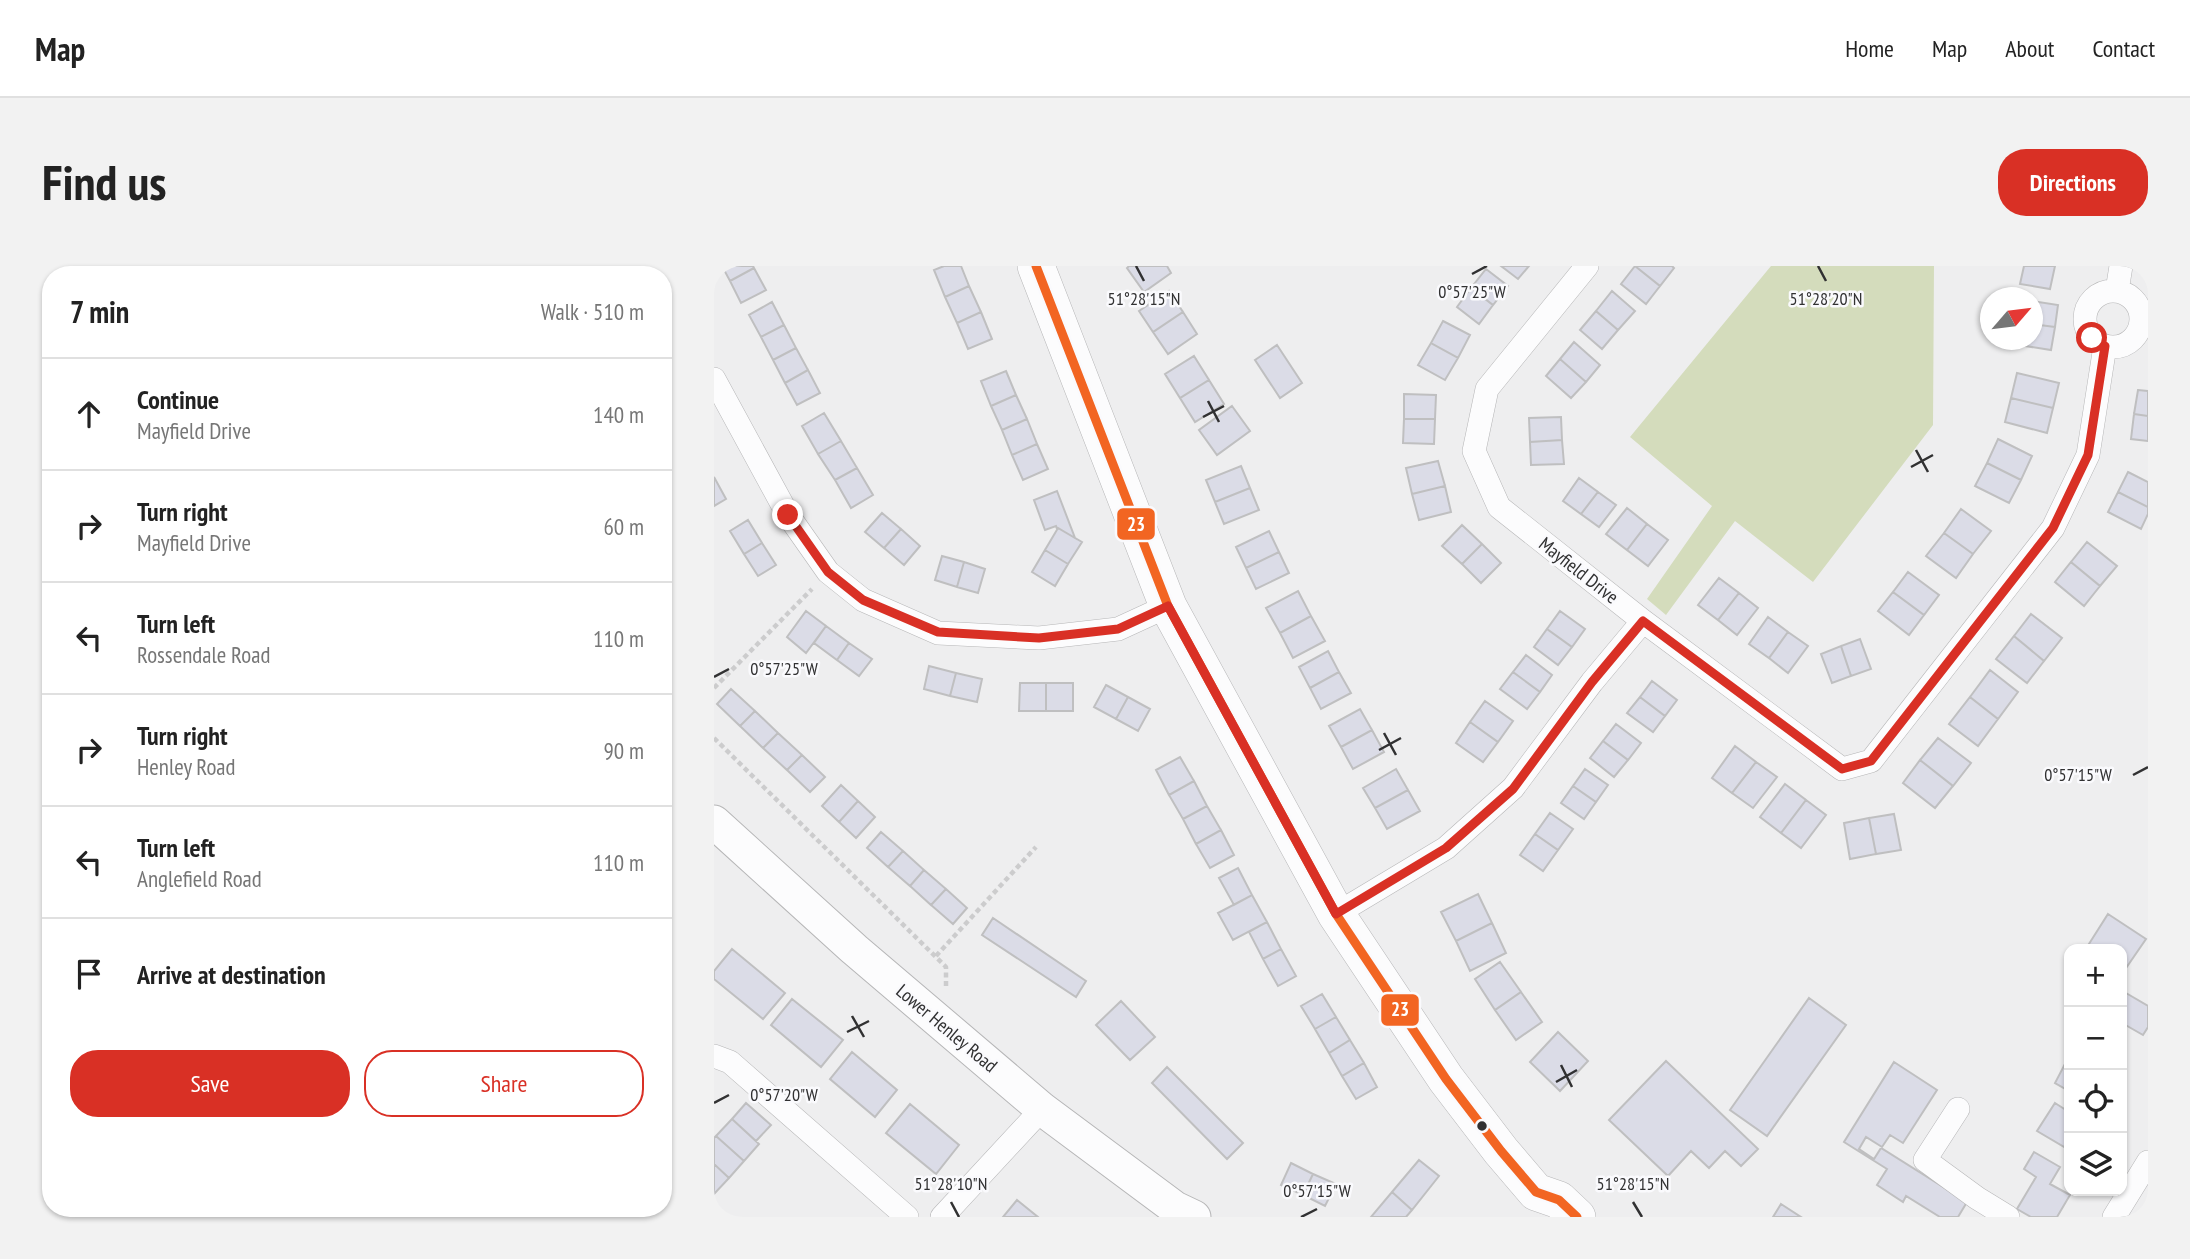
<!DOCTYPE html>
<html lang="en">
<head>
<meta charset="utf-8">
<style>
  :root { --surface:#fff; --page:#f2f2f2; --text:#222; --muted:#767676; --line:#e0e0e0; --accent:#d93025 }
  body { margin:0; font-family:"PT Sans Narrow",sans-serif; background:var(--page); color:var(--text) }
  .controls { position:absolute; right:21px; bottom:21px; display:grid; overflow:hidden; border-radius:14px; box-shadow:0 2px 5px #0004 }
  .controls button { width:63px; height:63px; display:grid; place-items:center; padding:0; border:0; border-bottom:2px solid var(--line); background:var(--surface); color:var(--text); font:35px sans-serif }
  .compass { position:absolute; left:1266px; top:21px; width:63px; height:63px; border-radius:50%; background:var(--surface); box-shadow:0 2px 5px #0004; rotate:62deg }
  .stop { position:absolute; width:21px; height:21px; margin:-16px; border:5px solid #d93025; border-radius:50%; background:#fff }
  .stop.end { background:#d93025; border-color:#fff; box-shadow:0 2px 7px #0008 }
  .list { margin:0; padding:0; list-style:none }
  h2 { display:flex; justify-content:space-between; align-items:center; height:91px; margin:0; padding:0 28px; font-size:30px }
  h2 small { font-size:23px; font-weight:400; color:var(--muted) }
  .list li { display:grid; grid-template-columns:46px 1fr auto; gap:21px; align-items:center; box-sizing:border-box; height:112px; padding:0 28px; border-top:2px solid var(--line) }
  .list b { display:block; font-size:26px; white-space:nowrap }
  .list p { margin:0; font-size:23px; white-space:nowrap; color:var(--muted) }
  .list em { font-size:23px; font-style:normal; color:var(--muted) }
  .actions { display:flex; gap:14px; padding:21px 28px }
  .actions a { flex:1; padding:16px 0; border:2px solid var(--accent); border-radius:28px; text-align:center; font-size:24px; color:var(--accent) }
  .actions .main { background:var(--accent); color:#fff }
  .icon { flex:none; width:38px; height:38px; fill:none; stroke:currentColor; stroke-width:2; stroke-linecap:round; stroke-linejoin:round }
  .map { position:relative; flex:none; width:1434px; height:951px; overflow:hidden; border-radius:28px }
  header { display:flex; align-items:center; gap:42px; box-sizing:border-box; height:98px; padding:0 35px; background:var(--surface); border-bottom:2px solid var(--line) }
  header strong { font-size:33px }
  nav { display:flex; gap:38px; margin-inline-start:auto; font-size:24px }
  .intro { display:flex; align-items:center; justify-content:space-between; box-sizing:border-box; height:168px; padding:0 42px }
  h1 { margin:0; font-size:49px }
  .button { padding:18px 32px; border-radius:28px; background:var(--accent); color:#fff; font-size:24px; font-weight:700 }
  main { display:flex; gap:42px; padding:0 42px }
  aside { flex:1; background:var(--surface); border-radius:28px; box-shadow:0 2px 5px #0004 }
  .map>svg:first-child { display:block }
</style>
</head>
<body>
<header>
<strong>Map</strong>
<nav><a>Home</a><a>Map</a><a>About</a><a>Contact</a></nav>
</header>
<div class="intro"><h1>Find us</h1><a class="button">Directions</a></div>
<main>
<aside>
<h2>7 min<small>Walk · 510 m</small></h2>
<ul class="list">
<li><svg class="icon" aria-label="ahead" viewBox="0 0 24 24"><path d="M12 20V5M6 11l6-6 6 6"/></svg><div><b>Continue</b><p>Mayfield Drive</p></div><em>140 m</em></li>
<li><svg class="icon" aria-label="right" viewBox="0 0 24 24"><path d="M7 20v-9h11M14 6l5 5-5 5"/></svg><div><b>Turn right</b><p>Mayfield Drive</p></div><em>60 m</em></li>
<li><svg class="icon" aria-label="left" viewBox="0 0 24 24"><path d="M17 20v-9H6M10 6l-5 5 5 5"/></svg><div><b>Turn left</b><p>Rossendale Road</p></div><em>110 m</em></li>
<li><svg class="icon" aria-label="right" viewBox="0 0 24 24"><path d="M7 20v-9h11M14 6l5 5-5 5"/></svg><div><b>Turn right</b><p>Henley Road</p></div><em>90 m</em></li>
<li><svg class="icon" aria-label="left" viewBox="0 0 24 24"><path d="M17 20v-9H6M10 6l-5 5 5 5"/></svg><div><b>Turn left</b><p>Anglefield Road</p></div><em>110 m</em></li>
<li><svg class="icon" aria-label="arrive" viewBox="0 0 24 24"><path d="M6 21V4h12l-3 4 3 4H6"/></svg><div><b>Arrive at destination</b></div></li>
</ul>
<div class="actions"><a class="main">Save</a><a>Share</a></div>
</aside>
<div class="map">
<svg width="1434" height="951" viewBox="0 0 1434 951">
  <rect width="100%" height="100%" fill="#eeeeef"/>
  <path fill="#d4dcbc" d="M 1057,0 L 1220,0 L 1219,159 L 1099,316 L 1021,255 L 952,349 L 933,333 L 998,240 L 916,171 Z"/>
  <path fill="#dbdce7" stroke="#bfbfc0" stroke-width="2" d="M 8,0 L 39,0 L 40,2 L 16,15 Z
    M 230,0 L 247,0 L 255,20 L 231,31 L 220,4 Z
    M 415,0 L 453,0 L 457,7 L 430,26 L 413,2 Z
    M 787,0 L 815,0 L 804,13 Z
    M 921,0 L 946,20 L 932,38 L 907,18 Z
    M 921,0 L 958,0 L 960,2 L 946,20 Z
    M 1310,0 L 1341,0 L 1336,23 L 1306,18 Z
    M 40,2 L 52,24 L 27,37 L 16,15 Z
    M 772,3 L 794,20 L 779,39 L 757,22 Z
    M 255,20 L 267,46 L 243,57 L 231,31 Z
    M 757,22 L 779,39 L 765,58 L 743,41 Z
    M 455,25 L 469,46 L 439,66 L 425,45 Z
    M 898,25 L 921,45 L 904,64 L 882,45 Z
    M 1318,35 L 1344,39 L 1341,61 L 1318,58 Z
    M 58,36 L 70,59 L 47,71 L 35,49 Z
    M 882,45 L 904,64 L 888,83 L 866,64 Z
    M 267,46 L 278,73 L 254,83 L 243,57 Z
    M 469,46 L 483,68 L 454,88 L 439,66 Z
    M 729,55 L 756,69 L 744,92 L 717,77 Z
    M 1318,58 L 1341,61 L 1337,84 L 1298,78 L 1299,74 L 1318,74 Z
    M 70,59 L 82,82 L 59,94 L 47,71 Z
    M 860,76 L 886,99 L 872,116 L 846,93 Z
    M 717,77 L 744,92 L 731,114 L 704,99 Z
    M 563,79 L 588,117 L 566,132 L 541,94 Z
    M 82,82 L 94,104 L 71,117 L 59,94 Z
    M 480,90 L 495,114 L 466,132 L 451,108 Z
    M 846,93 L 872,116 L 857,132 L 832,110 Z
    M 94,104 L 106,127 L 83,139 L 71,117 Z
    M 292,105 L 302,129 L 277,140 L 267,115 Z
    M 1303,107 L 1345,117 L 1339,142 L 1297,132 Z
    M 495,114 L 510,138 L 481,156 L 466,132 Z
    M 1424,124 L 1434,125 L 1434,150 L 1420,148 Z
    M 690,128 L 722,129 L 721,153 L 690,153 Z
    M 302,129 L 313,153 L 288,164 L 277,140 Z
    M 1297,132 L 1339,142 L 1333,167 L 1291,156 Z
    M 518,140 L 536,165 L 503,189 L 485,164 Z
    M 110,147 L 127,175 L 104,188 L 88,160 Z
    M 1420,148 L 1434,150 L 1434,175 L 1417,173 Z
    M 847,151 L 848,174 L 816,176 L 815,152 Z
    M 313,153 L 323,178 L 298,189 L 288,164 Z
    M 690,153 L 721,153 L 720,178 L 689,177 Z
    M 1284,173 L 1318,190 L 1307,214 L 1273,197 Z
    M 848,174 L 850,198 L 817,199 L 816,176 Z
    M 127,175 L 143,202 L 121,214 L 104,188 Z
    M 323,178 L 334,203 L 309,214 L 298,189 Z
    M 724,195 L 731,220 L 698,228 L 692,202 Z
    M 1273,197 L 1307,214 L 1295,237 L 1261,220 Z
    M 527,200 L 536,222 L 501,236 L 492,214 Z
    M 143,202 L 159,229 L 137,242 L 121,214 Z
    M 1414,206 L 1434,216 L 1434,241 L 1404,226 Z
    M 0,211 L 12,233 L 0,240 Z
    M 865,212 L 884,226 L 867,248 L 849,235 Z
    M 731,220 L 737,246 L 705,254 L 698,228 Z
    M 536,222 L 545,244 L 510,258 L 501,236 Z
    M 343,225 L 361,272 L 344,262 L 343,263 L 342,260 L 331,264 L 320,234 Z
    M 884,226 L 902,239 L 885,261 L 867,248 Z
    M 1404,226 L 1434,241 L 1434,248 L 1427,263 L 1394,246 Z
    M 913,242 L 933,258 L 913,284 L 892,268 Z
    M 1247,243 L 1277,265 L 1259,288 L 1230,267 Z
    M 168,247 L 187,263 L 170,282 L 151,266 Z
    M 34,254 L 48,277 L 30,288 L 16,265 Z
    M 933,258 L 954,274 L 934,300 L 913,284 Z
    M 748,259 L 768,278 L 748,298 L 728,280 Z
    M 344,262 L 368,276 L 354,298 L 331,284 Z
    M 187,263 L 206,280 L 190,299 L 170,282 Z
    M 555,265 L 565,286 L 532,302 L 522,281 Z
    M 1230,267 L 1259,288 L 1242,312 L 1212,290 Z
    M 1373,276 L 1403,300 L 1386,320 L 1357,296 Z
    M 48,277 L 62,299 L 44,310 L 30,288 Z
    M 768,278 L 787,297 L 767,317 L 748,298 Z
    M 331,284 L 354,298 L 341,320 L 318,306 Z
    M 565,286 L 575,307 L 542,323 L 532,302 Z
    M 228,290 L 250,296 L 243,321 L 221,314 Z
    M 250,296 L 271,303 L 264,327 L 243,321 Z
    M 1357,296 L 1386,320 L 1370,340 L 1341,316 Z
    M 1194,306 L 1225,329 L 1210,349 L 1179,326 Z
    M 1005,312 L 1025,327 L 1004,354 L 984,339 Z
    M 584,325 L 597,350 L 566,367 L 552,342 Z
    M 1179,326 L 1210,349 L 1195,369 L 1164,345 Z
    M 1025,327 L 1044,342 L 1023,369 L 1004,354 Z
    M 92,345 L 112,360 L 92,387 L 73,371 Z
    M 846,345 L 871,363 L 858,381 L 833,363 Z
    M 1317,348 L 1348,372 L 1330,395 L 1300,370 Z
    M 597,350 L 611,375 L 579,392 L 566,367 Z
    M 1054,351 L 1074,366 L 1055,392 L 1035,378 Z
    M 112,360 L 135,377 L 123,394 L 100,377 Z
    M 833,363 L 858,381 L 844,399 L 820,381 Z
    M 1074,366 L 1094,380 L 1074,407 L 1055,392 Z
    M 1300,370 L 1330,395 L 1313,417 L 1282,393 Z
    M 1146,373 L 1157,403 L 1137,410 L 1127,380 Z
    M 135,377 L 158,393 L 145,410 L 123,394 Z
    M 1127,380 L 1137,410 L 1118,417 L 1107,388 Z
    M 614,385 L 625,406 L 596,422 L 585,401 Z
    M 812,389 L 838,409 L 826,426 L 799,406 Z
    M 215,400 L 242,407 L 236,430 L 210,423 Z
    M 1276,404 L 1304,426 L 1284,453 L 1256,431 Z
    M 625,406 L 637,427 L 607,443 L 596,422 Z
    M 799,406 L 826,426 L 813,443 L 786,423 Z
    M 242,407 L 268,413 L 263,436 L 236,430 Z
    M 938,415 L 963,434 L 951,450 L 926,431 Z
    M 306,417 L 332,417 L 332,445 L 305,445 Z
    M 332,417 L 359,417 L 359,445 L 332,445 Z
    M 392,419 L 414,431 L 402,453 L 380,441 Z
    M 17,423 L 41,445 L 26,460 L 3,438 Z
    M 414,431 L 436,443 L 424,465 L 402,453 Z
    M 926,431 L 951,450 L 939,466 L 913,447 Z
    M 1256,431 L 1284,453 L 1264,480 L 1235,458 Z
    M 771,435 L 799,455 L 784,476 L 756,456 Z
    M 646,443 L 658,464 L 627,481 L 615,460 Z
    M 41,445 L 64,467 L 49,482 L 26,460 Z
    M 756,456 L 784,476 L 769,496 L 742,477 Z
    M 902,458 L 927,477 L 914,494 L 889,475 Z
    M 658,464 L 670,486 L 639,503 L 627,481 Z
    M 64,467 L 88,489 L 73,504 L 49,482 Z
    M 1224,472 L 1257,497 L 1239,520 L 1206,494 Z
    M 889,475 L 914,494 L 900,511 L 876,492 Z
    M 1021,480 L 1042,496 L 1018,527 L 998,512 Z
    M 88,489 L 111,511 L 96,526 L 73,504 Z
    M 466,491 L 480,515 L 455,529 L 442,504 Z
    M 1206,494 L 1239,520 L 1221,542 L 1189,517 Z
    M 1042,496 L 1063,511 L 1039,542 L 1018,527 Z
    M 682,503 L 694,524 L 661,542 L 649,522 Z
    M 871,503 L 894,519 L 882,536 L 859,520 Z
    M 480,515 L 493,540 L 469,553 L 455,529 Z
    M 1071,518 L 1092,534 L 1067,567 L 1046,551 Z
    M 127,519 L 144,535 L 125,556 L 108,540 Z
    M 859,520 L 882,536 L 870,553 L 847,537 Z
    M 694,524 L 706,545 L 673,563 L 661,542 Z
    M 1092,534 L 1112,549 L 1087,582 L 1067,567 Z
    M 144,535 L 161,551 L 142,572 L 125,556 Z
    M 493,540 L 507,564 L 482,578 L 469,553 Z
    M 836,547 L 859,563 L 844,584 L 821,568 Z
    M 1180,548 L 1187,584 L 1162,588 L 1155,552 Z
    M 1155,552 L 1162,588 L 1136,593 L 1130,557 Z
    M 507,564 L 520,589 L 496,602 L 482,578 Z
    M 167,566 L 189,585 L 174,601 L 153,582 Z
    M 821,568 L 844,584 L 829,605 L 806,589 Z
    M 189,585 L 210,604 L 196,620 L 174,601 Z
    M 524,602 L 538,629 L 520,639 L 505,612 Z
    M 210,604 L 232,623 L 217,639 L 196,620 Z
    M 232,623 L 253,642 L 239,658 L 217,639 Z
    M 764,628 L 778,657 L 742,675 L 727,646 Z
    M 538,629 L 553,656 L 519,674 L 504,647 Z
    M 1394,648 L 1432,673 L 1410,705 L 1408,704 L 1408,683 L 1377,683 L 1373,681 Z
    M 279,652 L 372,715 L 362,731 L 268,669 Z
    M 553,656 L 567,683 L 549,693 L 535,666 Z
    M 778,657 L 792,687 L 756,705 L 742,675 Z
    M 18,683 L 71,727 L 49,753 L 0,713 L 0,705 Z
    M 567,683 L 582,710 L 564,720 L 549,693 Z
    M 786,696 L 807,726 L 781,744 L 761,713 Z
    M 807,726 L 828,756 L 802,774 L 781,744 Z
    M 1412,727 L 1434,740 L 1434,761 L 1429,769 L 1408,757 L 1408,735 Z
    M 608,728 L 622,751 L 601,763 L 587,740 Z
    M 1095,732 L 1132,759 L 1053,870 L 1016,844 Z
    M 78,733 L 129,774 L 107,801 L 57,759 Z
    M 407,735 L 441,771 L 416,794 L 382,759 Z
    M 622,751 L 636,774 L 615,787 L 601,763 Z
    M 844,766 L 874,795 L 846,825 L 816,796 Z
    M 636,774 L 650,797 L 628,810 L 615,787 Z
    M 138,786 L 183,824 L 161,851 L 116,813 Z
    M 952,795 L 1044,883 L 1027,900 L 1011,885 L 995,902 L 977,885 L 954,910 L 895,854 Z
    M 1180,796 L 1223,824 L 1189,877 L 1176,869 L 1168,881 L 1152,871 L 1145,883 L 1160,893 L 1167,882 L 1253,936 L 1244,951 L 1226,951 L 1192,930 L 1189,936 L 1163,919 L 1173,903 L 1130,876 Z
    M 1352,796 L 1355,797 L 1355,825 L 1341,817 Z
    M 650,797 L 663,821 L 642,833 L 628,810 Z
    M 453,801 L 529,877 L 513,893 L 438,817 Z
    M 32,837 L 57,859 L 42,875 L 18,853 Z
    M 1341,837 L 1355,846 L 1355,876 L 1352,882 L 1323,865 Z
    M 196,838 L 245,879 L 222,908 L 172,867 Z
    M 18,853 L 45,878 L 30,895 L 2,870 Z
    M 2,870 L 30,895 L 15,912 L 0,898 L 0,872 Z
    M 1320,886 L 1346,901 L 1336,918 L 1356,929 L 1343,951 L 1317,951 L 1303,943 L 1322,911 L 1310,903 Z
    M 705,894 L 725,910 L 698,944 L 678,926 Z
    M 577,897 L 599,908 L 589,929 L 567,919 Z
    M 0,898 L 15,912 L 0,928 Z
    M 599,908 L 622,918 L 611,940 L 589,929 Z
    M 678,926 L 698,944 L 692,951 L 657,951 Z
    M 303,934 L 324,951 L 289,951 Z
    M 1067,938 L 1087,951 L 1059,951 Z"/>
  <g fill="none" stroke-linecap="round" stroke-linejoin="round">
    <defs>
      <path id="minor" d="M 873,0 L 773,123 L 760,185 L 785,241 L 929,355 L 1128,503 L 1157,495 L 1339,262 L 1374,189 L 1391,80
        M 1403,25 L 1407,0
        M1371 53a28 28 0 1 1 56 0a28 28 0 1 1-56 0Z
        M 0,113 L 74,249 L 114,306 L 149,334 L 224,367 L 325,372 L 404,363 L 454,340
        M 622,648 L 732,582 L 799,522 L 878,416 L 929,355
        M 0,790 L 16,796 L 193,951
        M 1244,843 L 1211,894 L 1263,932 L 1294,951
        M 228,951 L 328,843
        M 1400,951 L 1434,896"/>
      <path id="secondary" d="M 0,556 L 140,683 L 328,843 L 461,942 L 480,951"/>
      <path id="primary" d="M 322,0 L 454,340 L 622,648 L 732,813 L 787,885 L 822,926 L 845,934 L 863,951"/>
    </defs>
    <use href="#minor" stroke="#b6b6b7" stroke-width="24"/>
    <use href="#secondary" stroke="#b6b6b7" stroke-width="35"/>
    <use href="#primary" stroke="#b6b6b7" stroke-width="38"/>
    <path stroke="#cccccd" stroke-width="4.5" stroke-dasharray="5 3.5" stroke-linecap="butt" d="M 0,422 L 98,323
      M 0,472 L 232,701 L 232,722
      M 222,690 L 322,581"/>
    <use href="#minor" stroke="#fcfcfd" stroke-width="23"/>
    <use href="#secondary" stroke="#fcfcfd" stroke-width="33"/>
    <use href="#primary" stroke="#fcfcfd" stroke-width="37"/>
    <defs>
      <path id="bus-1" d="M 322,0 L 454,340 L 622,648 L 732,813 L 787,885 L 822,926 L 845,934 L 863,951"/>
    </defs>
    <use href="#bus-1" stroke="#fafafd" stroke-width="14"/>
    <use href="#bus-1" stroke="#f26522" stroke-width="9"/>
  </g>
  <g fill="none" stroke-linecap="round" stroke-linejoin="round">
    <path stroke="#d93025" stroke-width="9" d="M 74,249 L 114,306 L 149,334 L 224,366 L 325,372 L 404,363 L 454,340 L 622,648 L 732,582 L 799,523 L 878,416 L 929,355 L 1128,503 L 1157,495 L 1339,262 L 1374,189 L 1391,80 L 1378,72"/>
  </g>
  <path fill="none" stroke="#313132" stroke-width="2.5" d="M 422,0 L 430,15M 1104,0 L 1112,15M 758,8 L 773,0M 494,135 L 505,156M 489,151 L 510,140M 1202,184 L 1214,206M 1197,201 L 1219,189M 0,411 L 15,403M 670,467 L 682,489M 665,484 L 687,472M 1419,509 L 1434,501M 138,750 L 150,771M 133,766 L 155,755M 847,799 L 858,821M 842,816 L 863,804M 0,837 L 15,829M 237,936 L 245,951M 919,936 L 928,951M 587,951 L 603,943"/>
  <circle fill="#313132" stroke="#fafafd" stroke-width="2.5" cx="768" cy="860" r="6"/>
  <g text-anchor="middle" stroke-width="5" stroke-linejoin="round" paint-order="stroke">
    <g font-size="19" fill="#313132" stroke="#fafafd">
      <text transform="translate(865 304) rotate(38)" y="7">Mayfield Drive</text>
      <text transform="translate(233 762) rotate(40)" y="7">Lower Henley Road</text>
    </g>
  </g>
  <g font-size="18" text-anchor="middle" fill="#313132" stroke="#fafafd" stroke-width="5" stroke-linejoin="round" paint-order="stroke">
    <text x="758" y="32">0°57'25"W</text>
    <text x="430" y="39">51°28'15"N</text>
    <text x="1112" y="39">51°28'20"N</text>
    <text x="70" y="409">0°57'25"W</text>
    <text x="1364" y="515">0°57'15"W</text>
    <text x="70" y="835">0°57'20"W</text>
    <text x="237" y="924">51°28'10"N</text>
    <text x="919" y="924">51°28'15"N</text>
    <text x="603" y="931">0°57'15"W</text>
  </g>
  <g stroke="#fafafd" stroke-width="2.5">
    <rect x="402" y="241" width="40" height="34" rx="7" fill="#f26522"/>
    <rect x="666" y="727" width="40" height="34" rx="7" fill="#f26522"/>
  </g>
  <g font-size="19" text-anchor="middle" font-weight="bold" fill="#fff">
    <text x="422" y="265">23</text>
    <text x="686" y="750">23</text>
  </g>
</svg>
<div class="controls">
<button>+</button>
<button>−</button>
<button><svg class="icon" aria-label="locate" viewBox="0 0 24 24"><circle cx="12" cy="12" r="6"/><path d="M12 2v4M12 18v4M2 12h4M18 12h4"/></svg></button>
<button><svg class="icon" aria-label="layers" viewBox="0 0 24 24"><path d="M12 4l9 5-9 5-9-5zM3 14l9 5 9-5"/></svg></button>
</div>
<svg class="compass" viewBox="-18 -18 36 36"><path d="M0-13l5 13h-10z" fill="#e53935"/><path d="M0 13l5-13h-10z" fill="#767676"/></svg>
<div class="stop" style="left:1378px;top:72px"></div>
<div class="stop end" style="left:74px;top:249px"></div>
</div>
</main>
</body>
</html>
